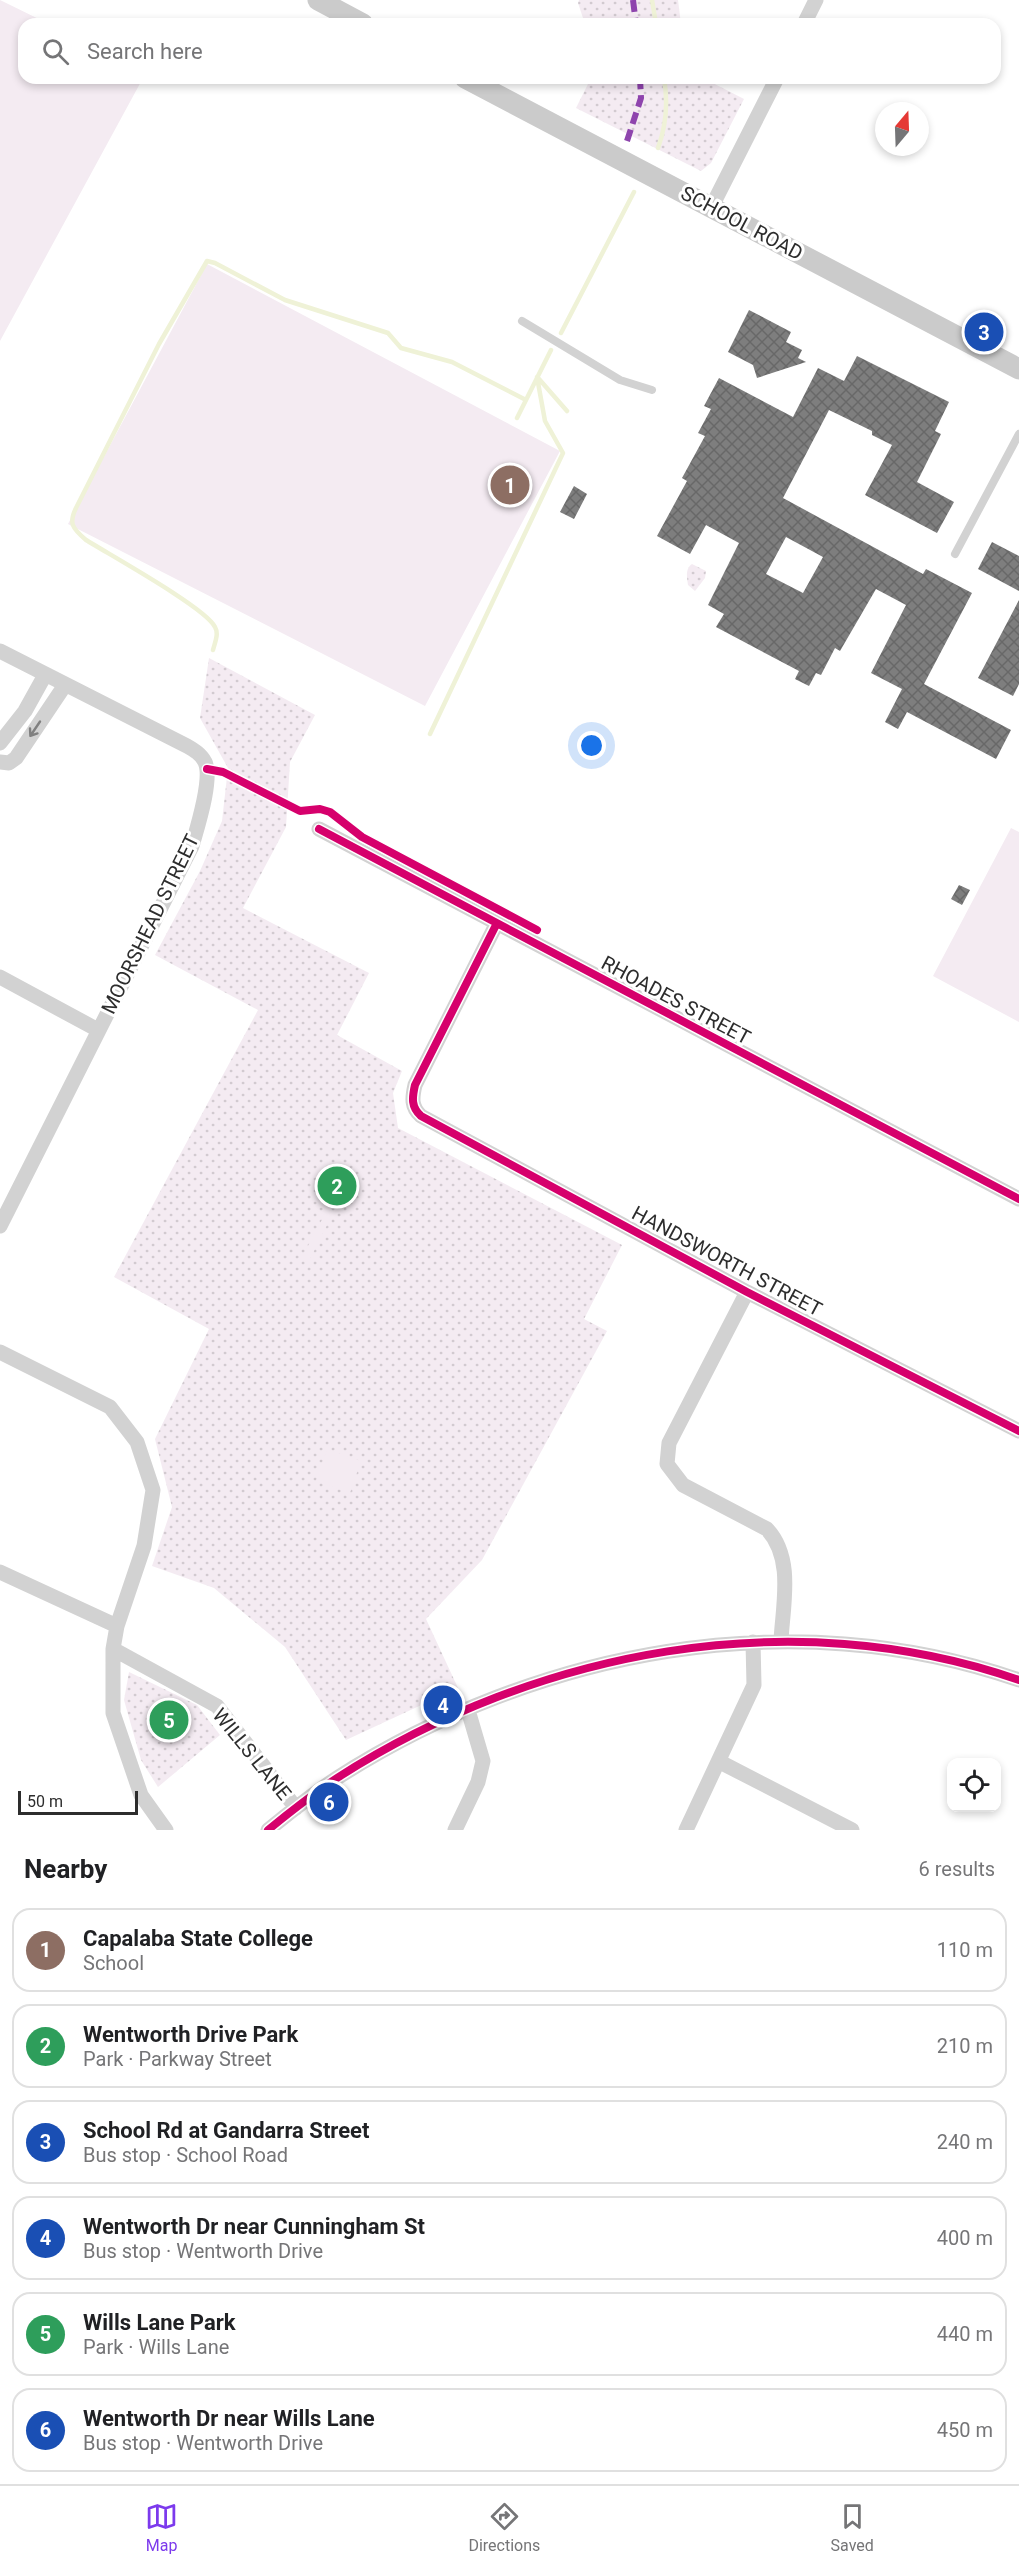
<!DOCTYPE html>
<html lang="en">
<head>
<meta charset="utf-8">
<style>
  :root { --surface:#fff; --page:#f6f6f6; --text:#202124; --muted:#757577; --line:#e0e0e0; --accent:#7c3aed }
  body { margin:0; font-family:Roboto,sans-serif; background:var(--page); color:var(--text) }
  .controls { position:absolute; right:18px; bottom:18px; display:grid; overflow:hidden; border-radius:12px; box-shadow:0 3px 9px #0003 }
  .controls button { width:54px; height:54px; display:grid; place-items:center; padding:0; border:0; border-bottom:2px solid var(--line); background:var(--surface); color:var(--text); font:30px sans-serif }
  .compass { position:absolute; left:875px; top:102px; width:54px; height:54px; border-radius:50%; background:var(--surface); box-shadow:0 3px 9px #0003; rotate:19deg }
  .scale { position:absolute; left:18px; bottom:15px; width:120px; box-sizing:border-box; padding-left:6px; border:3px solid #2d2d2d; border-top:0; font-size:16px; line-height:21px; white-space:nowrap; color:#2d2d2d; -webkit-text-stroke:4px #fff; paint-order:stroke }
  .you { position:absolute; left:592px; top:746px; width:21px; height:21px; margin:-15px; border:4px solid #fff; border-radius:50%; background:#1a73e8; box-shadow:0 0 0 9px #1a73e833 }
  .badge { display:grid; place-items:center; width:39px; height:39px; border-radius:50%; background:var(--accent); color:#fff; font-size:20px; font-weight:700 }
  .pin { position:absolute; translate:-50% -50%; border:3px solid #fff; box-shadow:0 2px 6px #0006 }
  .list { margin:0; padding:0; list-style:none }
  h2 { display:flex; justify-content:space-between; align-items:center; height:78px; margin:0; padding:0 24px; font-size:26px }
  h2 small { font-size:20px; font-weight:400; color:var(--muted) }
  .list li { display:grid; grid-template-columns:39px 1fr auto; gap:18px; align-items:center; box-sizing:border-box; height:84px; margin:0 12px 12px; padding:0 12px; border:2px solid var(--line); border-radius:18px }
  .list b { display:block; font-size:22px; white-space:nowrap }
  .list p { margin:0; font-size:20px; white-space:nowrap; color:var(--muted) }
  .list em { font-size:20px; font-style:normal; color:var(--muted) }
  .icon { flex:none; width:33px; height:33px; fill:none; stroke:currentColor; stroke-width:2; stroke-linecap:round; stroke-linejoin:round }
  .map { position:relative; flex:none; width:1019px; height:1830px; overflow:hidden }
  .search { position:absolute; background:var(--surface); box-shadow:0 3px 9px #0003; left:18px; right:18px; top:18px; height:66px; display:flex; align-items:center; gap:15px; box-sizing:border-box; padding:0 21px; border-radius:18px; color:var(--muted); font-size:22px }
  .sheet { height:654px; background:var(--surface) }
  nav { display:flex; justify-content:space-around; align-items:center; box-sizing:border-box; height:84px; border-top:2px solid var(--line); background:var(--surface); font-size:16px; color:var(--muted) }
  nav a { display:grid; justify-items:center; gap:3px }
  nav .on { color:var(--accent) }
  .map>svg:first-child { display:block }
</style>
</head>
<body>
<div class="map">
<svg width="1019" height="1830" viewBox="0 0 1019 1830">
  <defs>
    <pattern id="park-dots" width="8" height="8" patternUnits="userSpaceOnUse" patternTransform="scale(1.5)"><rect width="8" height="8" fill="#f4ebf2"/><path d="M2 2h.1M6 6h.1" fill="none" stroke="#d2cad0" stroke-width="1.8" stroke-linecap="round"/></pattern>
    <pattern id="building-cross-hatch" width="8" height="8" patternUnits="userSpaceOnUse" patternTransform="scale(1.5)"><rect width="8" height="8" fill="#7e7e7e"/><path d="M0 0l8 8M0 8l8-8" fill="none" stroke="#686868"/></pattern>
  </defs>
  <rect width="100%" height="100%" fill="#fff"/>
  <path fill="url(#park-dots)" d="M 579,0 L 678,0 L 681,24 L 585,24 L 578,3 Z
    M 591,78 L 703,78 L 744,99 L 711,163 L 701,171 L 576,108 Z
    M 692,564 L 706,571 L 705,578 L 695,591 L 688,585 C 687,577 685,569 692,564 Z
    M 209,658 L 315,715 L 290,762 L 286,827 L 243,908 L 369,973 L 337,1035 L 402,1071 L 393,1093 L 398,1128 L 622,1245 L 584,1319 L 607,1331 L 482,1560 L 426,1619 L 458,1688 L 346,1740 L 285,1647 L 214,1588 L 152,1566 L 172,1507 L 155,1439 L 209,1329 L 114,1277 L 258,1010 L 155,955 L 200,871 L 222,821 L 228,768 L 200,718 Z
    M 129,1672 L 197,1705 L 220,1735 L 158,1787 L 141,1760 L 124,1700 Z"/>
  <path fill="#f4ebf2" d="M 0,0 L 49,24 L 24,24 L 24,78 L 143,78 L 0,341 Z
    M 207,264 L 560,451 L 425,706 L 68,524 Z
    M 1011,828 L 1019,832 L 1019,1022 L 933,976 Z
    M 326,1212 L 332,1215 L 308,1263 L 301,1259 Z
    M 327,1449 L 361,1461 L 350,1493 L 316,1481 Z"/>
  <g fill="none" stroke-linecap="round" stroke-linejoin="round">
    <path stroke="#eff2d7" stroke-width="4.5" d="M 652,0 L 656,24
      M 658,148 C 666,126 668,101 664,78
      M 561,333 L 634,192
      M 539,379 L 567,411
      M 517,418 L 551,350
      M 213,650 C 215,642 219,634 215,627 C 206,608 110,555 86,540 C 72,528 68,523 77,506 L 159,344 L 207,261 L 215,263 L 285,300 L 388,333 L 401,348 L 452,362 L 526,400
      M 430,734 L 563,453 L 545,421 L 537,377"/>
  </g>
  <path fill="url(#building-cross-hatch)" fill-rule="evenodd" d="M 749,310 L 791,332 L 786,342 L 802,350 L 798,358 L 806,362 L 757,378 L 753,365 L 728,352 Z
    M 857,356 L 949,402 L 935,431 L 941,434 L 917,482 L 954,502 L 937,533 L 865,495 L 892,445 L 872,435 L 872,431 L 829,410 L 783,498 L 923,574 L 926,569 L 972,593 L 924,684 L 1011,730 L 996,759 L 907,712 L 898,729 L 885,722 L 902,689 L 871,673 L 906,605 L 876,589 L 840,651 L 835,648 L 821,675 L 816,673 L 809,686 L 795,679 L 799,671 L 716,627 L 724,614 L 708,605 L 739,543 L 706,525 L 690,554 L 657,536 L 687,481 L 682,478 L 705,436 L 698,433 L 711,409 L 704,406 L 719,378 L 793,417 L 818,368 L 844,381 ZM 786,537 L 823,557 L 803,593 L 766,574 Z
    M 574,486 L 587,494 L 574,519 L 560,512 Z
    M 992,542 L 1019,556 L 1019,591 L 978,569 Z
    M 1019,600 L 1019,684 L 1013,696 L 978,678 Z
    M 959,885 L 970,890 L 962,905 L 951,899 Z"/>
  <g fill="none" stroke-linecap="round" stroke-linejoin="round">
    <path stroke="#d2d2d2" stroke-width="8" d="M 522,321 L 620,380 L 652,390
      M 955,554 L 1019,434"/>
    <path stroke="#d2d2d2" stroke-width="15" d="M 804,24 L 816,0
      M 711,208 L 777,78
      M 0,651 L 187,746 C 194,750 201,754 205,762 C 213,779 197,828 192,846 L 0,1226
      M 0,743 L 25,711 L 45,675
      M 0,762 L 9,763 L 16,758 L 65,685
      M 319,829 L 1019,1199
      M 496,925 L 415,1085 C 412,1098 411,1107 421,1116 L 747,1292 L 1019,1431
      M 0,977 L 98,1030
      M 747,1292 L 669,1443 L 667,1464 L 683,1485 L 767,1529 C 794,1558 783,1604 781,1640
      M 0,1352 L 110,1407 L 137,1442 L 153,1490 L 144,1546 L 117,1626 L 113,1649 L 113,1713 L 141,1795 L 166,1830
      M 0,1572 L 117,1626
      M 113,1649 L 217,1706 L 296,1808
      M 720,1762 L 852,1830
      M 268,1830 C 290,1812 313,1794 337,1778 C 537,1650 791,1601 1019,1680
      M 455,1830 L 478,1782 L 483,1761 L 468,1710
      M 686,1830 L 754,1685 L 753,1642"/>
    <path stroke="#cbcbcb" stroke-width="21" d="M 318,0 L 363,24
      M 465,78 L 1019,369"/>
    <path stroke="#8e44ad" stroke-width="6" stroke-dasharray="12 6" stroke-linecap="butt" d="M 633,0 L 636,24
      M 627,141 L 641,98 L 640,78"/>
    <defs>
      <path id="cycleway" d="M 207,769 L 223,772 L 300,811 L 320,809 L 330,812 L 362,837 L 537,930
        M 319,829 L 1019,1199
        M 496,925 L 415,1085 C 412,1098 411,1107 421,1116 L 747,1292 L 1019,1431
        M 268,1830 C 290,1812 313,1794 337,1778 C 537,1650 791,1601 1019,1680"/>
    </defs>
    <use href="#cycleway" stroke="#fff" stroke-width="11"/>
    <use href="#cycleway" stroke="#d6006c" stroke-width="8"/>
  </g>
  <defs><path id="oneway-shaft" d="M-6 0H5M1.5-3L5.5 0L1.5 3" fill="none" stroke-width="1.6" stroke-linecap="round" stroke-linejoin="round" transform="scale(1.5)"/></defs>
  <use stroke="#808080" href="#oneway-shaft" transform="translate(35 729) rotate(124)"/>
  <g text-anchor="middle" stroke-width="6" stroke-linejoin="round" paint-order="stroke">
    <g font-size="20" fill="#2d2d2d" stroke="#fff">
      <text transform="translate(742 223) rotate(28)" y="7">SCHOOL ROAD</text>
      <text transform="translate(150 924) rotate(-64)" y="7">MOORSHEAD STREET</text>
      <text transform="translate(676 1000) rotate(28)" y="7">RHOADES STREET</text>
      <text transform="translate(727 1261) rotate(28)" y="7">HANDSWORTH STREET</text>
      <text transform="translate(252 1754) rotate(51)" y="7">WILLS LANE</text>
    </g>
  </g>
</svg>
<div class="controls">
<button><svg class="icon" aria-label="locate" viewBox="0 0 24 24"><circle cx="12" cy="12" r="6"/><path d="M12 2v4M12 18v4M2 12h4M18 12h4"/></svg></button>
</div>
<svg class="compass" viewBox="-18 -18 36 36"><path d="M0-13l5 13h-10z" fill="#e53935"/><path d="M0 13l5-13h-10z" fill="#757577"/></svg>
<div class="scale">50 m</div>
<div class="you"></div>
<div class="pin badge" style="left:510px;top:485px;background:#8d6e63">1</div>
<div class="pin badge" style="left:337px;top:1186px;background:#2e9e5b">2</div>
<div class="pin badge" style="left:984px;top:332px;background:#1a4fb4">3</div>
<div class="pin badge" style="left:443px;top:1705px;background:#1a4fb4">4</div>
<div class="pin badge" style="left:169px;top:1720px;background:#2e9e5b">5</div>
<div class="pin badge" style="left:329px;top:1802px;background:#1a4fb4">6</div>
<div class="search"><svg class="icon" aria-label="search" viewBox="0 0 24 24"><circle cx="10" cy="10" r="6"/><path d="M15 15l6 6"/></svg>Search here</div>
</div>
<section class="sheet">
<h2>Nearby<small>6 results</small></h2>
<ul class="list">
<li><span class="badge" style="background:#8d6e63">1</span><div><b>Capalaba State College</b><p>School</p></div><em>110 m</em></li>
<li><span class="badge" style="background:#2e9e5b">2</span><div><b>Wentworth Drive Park</b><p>Park · Parkway Street</p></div><em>210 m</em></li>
<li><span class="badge" style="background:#1a4fb4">3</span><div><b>School Rd at Gandarra Street</b><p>Bus stop · School Road</p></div><em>240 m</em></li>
<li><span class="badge" style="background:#1a4fb4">4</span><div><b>Wentworth Dr near Cunningham St</b><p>Bus stop · Wentworth Drive</p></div><em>400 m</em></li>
<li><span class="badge" style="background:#2e9e5b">5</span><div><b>Wills Lane Park</b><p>Park · Wills Lane</p></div><em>440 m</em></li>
<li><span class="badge" style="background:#1a4fb4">6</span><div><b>Wentworth Dr near Wills Lane</b><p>Bus stop · Wentworth Drive</p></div><em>450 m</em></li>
</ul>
</section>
<nav>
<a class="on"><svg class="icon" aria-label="map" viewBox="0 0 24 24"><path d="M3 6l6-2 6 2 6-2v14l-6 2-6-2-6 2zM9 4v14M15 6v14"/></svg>Map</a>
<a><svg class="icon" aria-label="directions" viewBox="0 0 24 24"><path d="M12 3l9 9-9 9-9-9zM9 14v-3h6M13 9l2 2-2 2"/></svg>Directions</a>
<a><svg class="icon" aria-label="saved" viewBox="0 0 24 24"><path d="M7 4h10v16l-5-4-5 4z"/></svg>Saved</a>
</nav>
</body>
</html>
